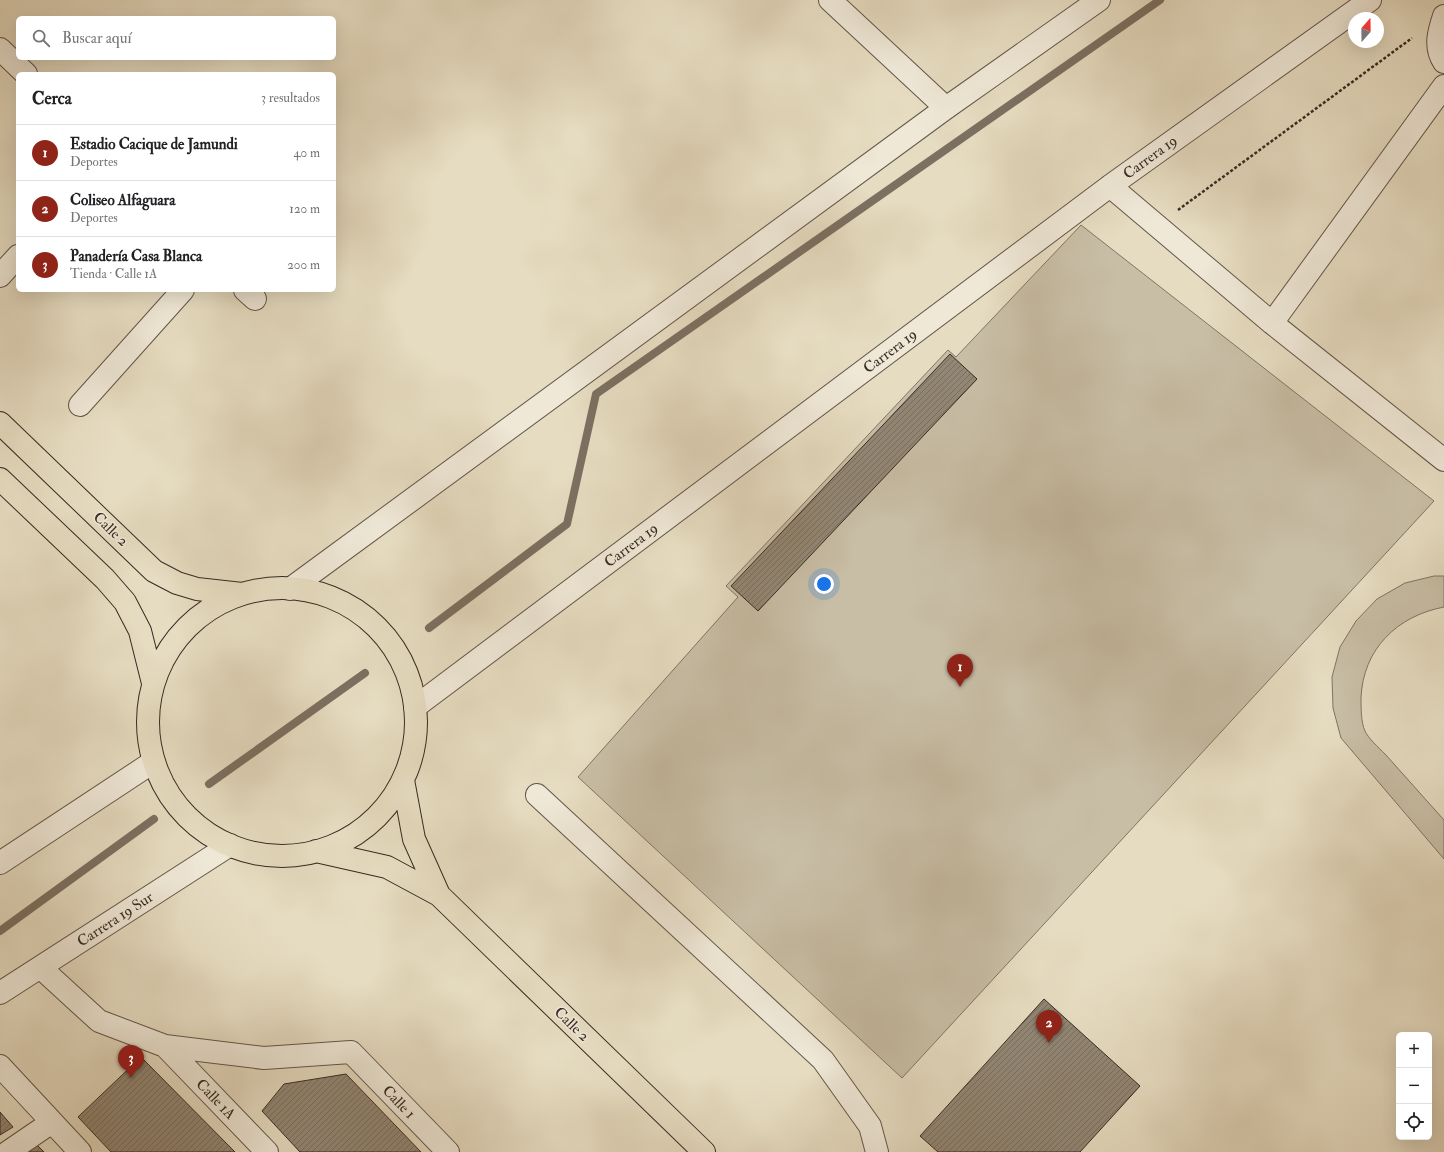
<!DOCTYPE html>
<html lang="es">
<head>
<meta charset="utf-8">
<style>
  :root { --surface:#fff; --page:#f6f6f6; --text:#202124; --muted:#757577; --line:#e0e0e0; --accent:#8f2418 }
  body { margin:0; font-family:"IM FELL Double Pica",serif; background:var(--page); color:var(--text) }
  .controls { position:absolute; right:12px; bottom:12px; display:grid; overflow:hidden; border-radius:6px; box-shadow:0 4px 16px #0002 }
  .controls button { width:36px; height:36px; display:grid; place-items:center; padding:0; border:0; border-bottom:1px solid var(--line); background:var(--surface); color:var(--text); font:20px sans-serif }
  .compass { position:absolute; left:1348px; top:12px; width:36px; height:36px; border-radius:50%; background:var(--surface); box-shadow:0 4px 16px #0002; rotate:20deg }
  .you { position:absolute; left:824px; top:584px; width:14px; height:14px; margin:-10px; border:3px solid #fff; border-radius:50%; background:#1a73e8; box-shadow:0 0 0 6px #1a73e833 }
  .badge { display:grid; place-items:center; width:26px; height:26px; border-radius:50%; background:var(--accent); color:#fff; font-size:13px; font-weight:700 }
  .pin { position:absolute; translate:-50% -33px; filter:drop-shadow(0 1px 2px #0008) }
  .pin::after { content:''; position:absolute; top:21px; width:14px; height:12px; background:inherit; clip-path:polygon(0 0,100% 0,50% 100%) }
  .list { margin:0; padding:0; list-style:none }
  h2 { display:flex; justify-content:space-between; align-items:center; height:52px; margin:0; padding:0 16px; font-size:17px }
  h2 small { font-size:13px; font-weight:400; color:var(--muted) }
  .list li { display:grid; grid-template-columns:26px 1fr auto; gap:12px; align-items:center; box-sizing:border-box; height:56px; padding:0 16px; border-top:1px solid var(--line) }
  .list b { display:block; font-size:15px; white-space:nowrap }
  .list p { margin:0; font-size:13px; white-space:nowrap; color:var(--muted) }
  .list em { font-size:13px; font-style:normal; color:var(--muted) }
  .icon { flex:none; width:22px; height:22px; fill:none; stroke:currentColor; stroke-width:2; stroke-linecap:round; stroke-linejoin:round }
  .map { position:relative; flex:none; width:1444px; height:1152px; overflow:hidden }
  .search { position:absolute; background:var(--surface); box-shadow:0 4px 16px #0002; left:16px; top:16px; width:320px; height:44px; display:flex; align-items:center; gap:10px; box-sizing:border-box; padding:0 14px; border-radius:6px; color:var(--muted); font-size:15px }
  .panel { position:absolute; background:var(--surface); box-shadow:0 4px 16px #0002; left:16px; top:72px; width:320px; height:220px; border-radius:6px }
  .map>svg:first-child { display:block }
</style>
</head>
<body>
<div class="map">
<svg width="1444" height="1152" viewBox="0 0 1444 1152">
  <defs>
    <pattern id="building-hatch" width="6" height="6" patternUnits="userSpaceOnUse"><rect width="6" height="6" fill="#928775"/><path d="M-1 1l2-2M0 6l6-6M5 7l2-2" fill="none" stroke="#786f60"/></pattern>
  </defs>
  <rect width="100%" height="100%" fill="#e6dcc1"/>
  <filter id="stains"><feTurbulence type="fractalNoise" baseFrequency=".005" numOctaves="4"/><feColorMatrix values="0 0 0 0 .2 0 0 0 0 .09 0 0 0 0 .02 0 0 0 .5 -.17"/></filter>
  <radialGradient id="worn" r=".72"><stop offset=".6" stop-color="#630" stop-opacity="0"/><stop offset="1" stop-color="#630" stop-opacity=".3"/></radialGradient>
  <path fill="#c8bea6" stroke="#807464" d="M 1081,225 L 1434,501 L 902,1078 L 578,777 L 738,597 L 726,586 L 948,350 L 956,357 Z
    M 1434,576 L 1444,576 L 1444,607 C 1397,616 1363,649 1361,698 C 1361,707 1361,723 1365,731 C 1368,738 1379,748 1385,754 C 1405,776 1424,798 1444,820 L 1444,859 L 1341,738 L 1333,708 L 1332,677 L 1340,647 L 1356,621 L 1377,599 L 1405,583 Z"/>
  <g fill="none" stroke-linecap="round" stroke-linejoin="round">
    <path stroke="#7c7061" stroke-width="8" d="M 429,628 L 567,524 L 596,394 L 1160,0
      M 209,784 L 365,673
      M 0,931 L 154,819"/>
  </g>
  <path fill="url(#building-hatch)" stroke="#372a22" d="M 950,354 L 977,379 L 758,611 L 731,586 Z
    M 1044,999 L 1140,1086 L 1080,1152 L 938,1152 L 920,1136 Z
    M 141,1057 L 235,1152 L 111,1152 L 78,1117 Z
    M 346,1074 L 421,1152 L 300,1152 L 262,1111 L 284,1084 Z
    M 0,1112 L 13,1127 L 0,1135 Z
    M 37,1145 L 44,1152 L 26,1152 Z"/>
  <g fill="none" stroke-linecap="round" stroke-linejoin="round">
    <defs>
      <path id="minor" d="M 830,0 L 946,108
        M 1444,16 C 1439,31 1434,47 1444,62
        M 0,49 L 26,74
        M 1110,186 L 1272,323 L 1444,460
        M 0,276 L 18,256
        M 245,290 L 255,299
        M 1272,323 L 1444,86
        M 80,405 L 183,290
        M 290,589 L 946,108 L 1099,0
        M 415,707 L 1110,186 L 1370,0
        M 537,795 L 823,1060 L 870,1126 L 877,1152
        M 0,863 L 153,762
        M 41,968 L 99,1021 L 165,1046 L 264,1058 L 351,1052 L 448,1152
        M 0,993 L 230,845
        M 165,1046 L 267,1152
        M 0,1066 L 80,1152
        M 8,1152 L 52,1122"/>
      <path id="major" d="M 0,423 L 154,571 L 177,583 L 197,589 L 242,594
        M 0,479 L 105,579 L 125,602 L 140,631 L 153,683
        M148 722a134 134 0 1 1 268 0a134 134 0 1 1-268 0Z
        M 403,780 L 414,839 L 439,895
        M 316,851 L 387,867 L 439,895 L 704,1152"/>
    </defs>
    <use href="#minor" stroke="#63564a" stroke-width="24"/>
    <use href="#major" stroke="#372a22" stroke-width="24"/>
    <path stroke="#372a22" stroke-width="2.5" stroke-dasharray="3 2" stroke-linecap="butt" d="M 1178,210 L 1412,38"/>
    <use href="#minor" stroke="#efe8d7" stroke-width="22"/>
    <use href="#major" stroke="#e6dcc1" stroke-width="22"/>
  </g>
  <g text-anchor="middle" stroke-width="3" stroke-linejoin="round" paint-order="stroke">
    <g font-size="15" fill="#372a22" stroke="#efe8d7">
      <text transform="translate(1150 157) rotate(-36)" y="5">Carrera 19</text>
      <text transform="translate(890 351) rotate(-37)" y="5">Carrera 19</text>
      <text transform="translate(111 529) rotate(44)" y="5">Calle 2</text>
      <text transform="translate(631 545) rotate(-37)" y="5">Carrera 19</text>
      <text transform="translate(115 919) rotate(-33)" y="5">Carrera 19 Sur</text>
      <text transform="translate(572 1024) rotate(44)" y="5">Calle 2</text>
      <text transform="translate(216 1099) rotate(46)" y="5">Calle 1A</text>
      <text transform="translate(399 1102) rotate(46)" y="5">Calle 1</text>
    </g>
  </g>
  <rect width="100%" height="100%" filter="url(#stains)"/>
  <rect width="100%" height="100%" fill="url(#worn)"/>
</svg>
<div class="controls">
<button>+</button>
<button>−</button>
<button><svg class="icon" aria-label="locate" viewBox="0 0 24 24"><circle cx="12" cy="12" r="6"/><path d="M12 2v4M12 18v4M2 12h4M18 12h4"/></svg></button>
</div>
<svg class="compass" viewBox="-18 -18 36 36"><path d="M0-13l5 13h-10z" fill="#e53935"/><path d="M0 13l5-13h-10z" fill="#757577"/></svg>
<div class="you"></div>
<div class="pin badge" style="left:960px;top:687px">1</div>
<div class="pin badge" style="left:1049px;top:1043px">2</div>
<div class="pin badge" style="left:131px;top:1078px">3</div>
<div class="search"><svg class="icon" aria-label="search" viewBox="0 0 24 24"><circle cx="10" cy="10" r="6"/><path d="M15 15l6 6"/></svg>Buscar aquí</div>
<section class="panel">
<h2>Cerca<small>3 resultados</small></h2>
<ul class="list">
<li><span class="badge">1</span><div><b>Estadio Cacique de Jamundi</b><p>Deportes</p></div><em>40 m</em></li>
<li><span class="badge">2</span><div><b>Coliseo Alfaguara</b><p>Deportes</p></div><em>120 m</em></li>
<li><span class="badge">3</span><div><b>Panadería Casa Blanca</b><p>Tienda · Calle 1A</p></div><em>200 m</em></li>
</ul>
</section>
</div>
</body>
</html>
